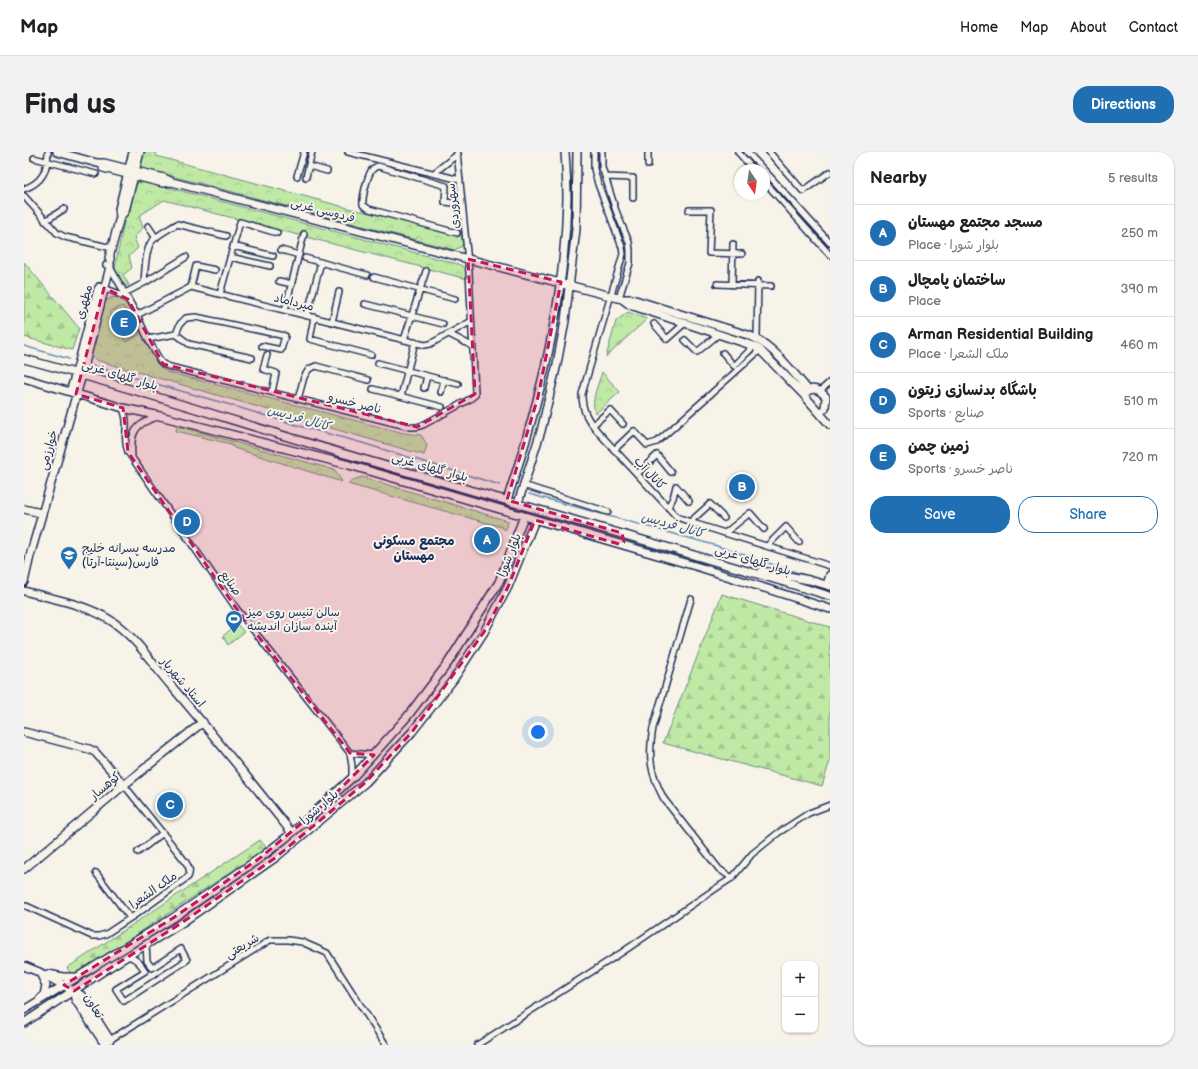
<!DOCTYPE html>
<html lang="en">
<head>
<meta charset="utf-8">
<style>
  :root { --surface:#fff; --page:#f2f2f2; --text:#202124; --muted:#757577; --line:#e0e0e0; --accent:#1f6fb2 }
  body { margin:0; font-family:"Balsamiq Sans","Playpen Sans Arabic",sans-serif; background:var(--page); color:var(--text) }
  .controls { position:absolute; right:12px; bottom:12px; display:grid; overflow:hidden; border-radius:8px; box-shadow:0 1px 3px #0004 }
  .controls button { width:36px; height:36px; display:grid; place-items:center; padding:0; border:0; border-bottom:1px solid var(--line); background:var(--surface); color:var(--text); font:20px sans-serif }
  .compass { position:absolute; left:710px; top:12px; width:36px; height:36px; border-radius:50%; background:var(--surface); box-shadow:0 1px 3px #0004; rotate:167deg }
  .you { position:absolute; left:514px; top:580px; width:14px; height:14px; margin:-10px; border:3px solid #fff; border-radius:50%; background:#1a73e8; box-shadow:0 0 0 6px #1a73e833 }
  .badge { display:grid; place-items:center; width:26px; height:26px; border-radius:50%; background:var(--accent); color:#fff; font-size:13px; font-weight:700 }
  .pin { position:absolute; translate:-50% -50%; border:2px solid #fff; box-shadow:0 1px 4px #0006 }
  .list { margin:0; padding:0; list-style:none }
  h2 { display:flex; justify-content:space-between; align-items:center; height:52px; margin:0; padding:0 16px; font-size:17px }
  h2 small { font-size:13px; font-weight:400; color:var(--muted) }
  .list li { display:grid; grid-template-columns:26px 1fr auto; gap:12px; align-items:center; box-sizing:border-box; height:56px; padding:0 16px; border-top:1px solid var(--line) }
  .list b { display:block; font-size:15px; white-space:nowrap }
  .list p { margin:0; font-size:13px; white-space:nowrap; color:var(--muted) }
  .list em { font-size:13px; font-style:normal; color:var(--muted) }
  .actions { display:flex; gap:8px; padding:12px 16px }
  .actions a { flex:1; padding:9px 0; border:1px solid var(--accent); border-radius:16px; text-align:center; font-size:14px; color:var(--accent) }
  .actions .main { background:var(--accent); color:#fff }
  .map { position:relative; flex:none; width:806px; height:893px; overflow:hidden; border-radius:16px }
  header { display:flex; align-items:center; gap:24px; box-sizing:border-box; height:56px; padding:0 20px; background:var(--surface); border-bottom:1px solid var(--line) }
  header strong { font-size:19px }
  nav { display:flex; gap:22px; margin-inline-start:auto; font-size:14px }
  .intro { display:flex; align-items:center; justify-content:space-between; box-sizing:border-box; height:96px; padding:0 24px }
  h1 { margin:0; font-size:28px }
  .button { padding:10px 18px; border-radius:16px; background:var(--accent); color:#fff; font-size:14px; font-weight:700 }
  main { display:flex; gap:24px; padding:0 24px }
  aside { flex:1; background:var(--surface); border-radius:16px; box-shadow:0 1px 3px #0004 }
  .map>svg:first-child { display:block }
</style>
</head>
<body>
<header>
<strong>Map</strong>
<nav><a>Home</a><a>Map</a><a>About</a><a>Contact</a></nav>
</header>
<div class="intro"><h1>Find us</h1><a class="button">Directions</a></div>
<main>
<div class="map">
<svg width="806" height="893" viewBox="0 0 806 893">
  <defs>
    <pattern id="forest-firs" width="22" height="20" patternUnits="userSpaceOnUse"><rect width="22" height="20" fill="#bfe9a5"/><path d="M5 1l3.5 6h-7zM16 11l3.5 6h-7z" fill="#a4c890"/></pattern>
    <pattern id="park-crowns" width="20" height="18" patternUnits="userSpaceOnUse"><rect width="20" height="18" fill="#bfe9a5"/><path d="M2 6a3 3 0 1 1 6 0M12 15a3 3 0 1 1 6 0" fill="none" stroke="#a4c890"/></pattern>
  </defs>
  <rect width="100%" height="100%" fill="#f7f3e8"/>
  <filter id="ink" filterUnits="userSpaceOnUse"><feTurbulence type="fractalNoise" baseFrequency=".025" numOctaves="2"/><feDisplacementMap in="SourceGraphic" scale="8" xChannelSelector="R" yChannelSelector="G"/><feConvolveMatrix kernelMatrix="1 2 1 2 8 2 1 2 1" color-interpolation-filters="sRGB"/></filter>
  <g filter="url(#ink)">
    <path fill="url(#forest-firs)" stroke="#6d8c82" d="M 0,110 L 55,176 L 48,198 L 0,185 Z
      M 698,442 L 806,475 L 806,609 L 798,634 L 639,591 Z
      M 236,688 L 243,696 L 74,808 L 48,823 L 43,816 Z"/>
    <path fill="url(#park-crowns)" stroke="#6d8c82" d="M 118,0 L 133,0 L 132,4 L 324,56 L 438,83 L 439,89 L 438,94 L 431,98 L 117,16 L 115,10 Z
      M 120,29 L 434,112 L 442,116 L 444,123 L 443,127 L 140,48 L 115,64 L 119,76 L 110,85 L 114,96 L 105,104 L 108,116 L 99,123 L 105,133 L 100,134 L 91,117 C 93,104 105,37 114,31 C 116,30 118,30 120,29 Z
      M 95,145 L 101,150 L 136,214 L 143,220 L 380,281 L 397,283 L 403,293 L 400,303 L 72,208 L 67,204 L 70,188 L 81,150 L 86,146 Z
      M 604,160 L 623,167 L 582,205 L 592,169 Z
      M 578,220 L 596,240 L 572,261 C 565,251 575,231 578,220 Z
      M 153,274 L 311,318 L 318,330 L 210,296 L 207,292 L 152,279 Z
      M 338,325 L 484,369 L 483,375 L 481,378 L 477,375 L 456,369 L 324,332 L 329,328 Z"/>
    <path fill="#bfe9a5" stroke="#6d8c82" d="M 99,154 L 116,182 L 102,190 L 85,160 Z
      M 213,472 L 220,480 L 204,493 L 199,484 Z"/>
    <g fill="none" stroke-linecap="round" stroke-linejoin="round">
      <path stroke="#6490b9" stroke-width="1.5" d="M 0,194 L 45,207
        M 69,214 L 203,252 L 279,275 L 335,290 L 476,333
        M 505,342 L 690,393 L 787,425"/>
      <defs>
        <path id="street" d="M 324,0 L 436,28
          M 570,0 L 570,17 L 574,32 L 598,95 L 599,102 L 558,242 C 558,260 564,268 575,281 L 653,365 L 672,372 L 806,414
          M 578,0 L 578,15 L 592,59 L 605,90 L 606,98 L 606,111 L 595,146
          M 714,0 L 730,18
          M 723,0 L 740,18
          M 745,0 L 779,39 L 806,20
          M 10,6 L 72,22
          M 624,13 L 624,0
          M 285,14 L 303,19
          M 740,18 L 806,91
          M 410,21 L 434,2
          M 273,24 L 280,0
          M 282,25 L 288,0
          M 581,25 L 609,26 L 609,46
          M 740,29 L 806,103
          M 0,37 C 19,30 23,19 24,0
          M 0,44 L 33,81 L 41,85 L 88,96
          M 665,58 L 687,58 L 685,101 L 718,102
          M 21,69 L 40,57
          M 124,74 L 132,86
          M 433,81 L 345,57 L 339,53 C 338,46 343,26 347,19 C 349,16 351,15 354,14 L 422,34 L 421,50 L 438,52
          M 209,94 L 249,104
          M 257,98 L 275,103
          M 206,105 L 246,114
          M 281,106 L 343,123
          M 82,113 L 86,115 L 113,163 L 124,187 L 136,209 L 139,212 L 146,215 L 386,275 L 393,275 L 399,273 L 446,247 L 451,243 L 451,240 L 445,120 L 433,0
          M 350,125 L 431,147
          M 255,129 L 268,132
          M 120,131 C 121,120 121,95 129,88 C 135,82 145,77 153,72 L 202,84
          M 693,132 L 747,134
          M 708,133 L 709,92
          M 75,134 L 93,141 L 103,147
          M 167,135 L 172,114 L 191,118
          M 101,141 L 120,131 L 162,105
          M 196,142 L 216,70 L 253,81
          M 341,152 L 419,172
          M 261,158 L 280,82
          M 113,163 L 167,135 L 401,193 L 406,192 L 446,170
          M 283,164 L 297,110
          M 290,165 L 286,187 L 347,203
          M 308,170 L 315,140
          M 630,172 L 643,187 L 661,171
          M 152,182 L 156,172 L 162,166 L 172,165 L 261,184 L 257,198 L 238,194
          M 425,182 L 448,194
          M 733,186 L 734,129
          M 124,187 L 152,182 L 165,192 L 228,206
          M 380,188 L 402,119
          M 661,188 L 673,200 L 695,182
          M 699,201 L 710,214 L 730,194
          M 243,203 L 239,217 L 252,221 L 248,240
          M 354,211 L 434,232
          M 400,236 L 403,224
          M 349,237 L 418,255
          M 796,239 L 806,230
          M 417,240 L 420,228
          M 377,244 L 391,190
          M 274,247 L 280,225 L 285,217 L 292,214 L 344,228
          M 99,256 C 100,260 102,265 102,269 C 103,281 99,287 104,300 L 212,456 L 326,601 L 328,614 L 328,626
          M 569,273 L 586,258 L 599,272
          M 590,298 L 610,279 L 623,293 L 633,290 L 736,198
          M 108,304 C 106,281 111,271 134,265
          M 613,322 L 633,303 L 647,320
          M 499,333 L 584,360
          M 644,355 L 649,346 L 652,334 L 665,349
          M 666,370 L 686,352 L 700,366
          M 701,381 L 726,361 L 740,377
          M 743,394 L 762,375 L 775,390
          M 667,447 L 629,576 C 624,605 626,621 640,647 L 695,717 L 708,726
          M 326,601 L 350,603
          M 114,700 L 139,681
          M 72,721 L 106,766
          M 0,753 L 68,784 L 75,784 L 82,782 L 117,759 L 164,725 C 167,719 165,715 161,709 L 100,633
          M 104,804 C 113,807 116,811 121,819 L 92,837 L 100,849 L 163,808 L 157,797 L 128,816 L 123,809 L 122,793
          M 84,889 L 246,788 L 264,788 L 278,790 L 303,801 L 362,893
          M 453,893 L 597,801 L 694,735 L 708,726 L 728,702 L 754,681 L 785,661 L 806,653"/>
        <path id="secondary" d="M 33,0 L 73,11 L 80,11 L 140,26 L 148,30 L 598,147 L 608,147 L 724,183 C 748,192 768,219 784,238
          M 79,16 L 139,31 L 148,30
          M 96,65 L 101,59 L 116,0
          M 85,106 L 96,65 L 95,57 L 109,0
          M 598,147 L 606,153 L 730,194 L 736,198 L 779,242 L 806,273
          M 0,207 C 110,236 218,272 328,304 C 487,350 647,395 806,444
          M 0,226 L 99,256 L 136,264 L 325,313 L 678,416 L 806,457
          M 46,240 L 52,221 L 74,137
          M 781,241 C 789,234 796,238 802,245 L 801,256 L 796,261
          M 483,348 C 516,250 541,149 543,46 C 543,30 542,15 541,0
          M 494,351 L 517,279 L 533,212 L 541,169 L 552,77 L 553,0
          M 0,357 L 17,361
          M 738,419 L 785,428 L 806,434
          M 0,430 L 6,404 L 58,223 L 86,115 L 86,103
          M 803,433 L 806,423
          M 0,439 C 29,447 61,452 86,468 C 113,485 129,514 150,537 C 190,584 229,632 268,681
          M 0,580 L 65,597 L 71,600 L 100,633
          M 0,717 L 100,633 L 179,570
          M 0,814 L 15,820 L 57,843 L 86,888
          M 16,821 L 22,833 L 20,843 L 16,847
          M 24,822 L 39,825 L 53,825
          M 50,839 L 51,847 L 80,891
          M 0,858 L 149,766 L 236,706 L 268,681 L 331,623 L 383,565 L 424,511 L 475,430 L 500,364
          M 0,871 L 87,814 L 156,772 L 251,706 L 342,630 L 388,580 L 429,528 L 460,480 L 484,435 L 511,368"/>
      </defs>
      <use href="#street" stroke="#1b2f5e" stroke-width="8"/>
      <use href="#secondary" stroke="#1b2f5e" stroke-width="10"/>
      <use href="#street" stroke="#f7f3e8" stroke-width="5"/>
      <use href="#secondary" stroke="#f7f3e8" stroke-width="7"/>
    </g>
  </g>
  <path fill="#c2185b" fill-opacity="0.2" stroke="#c2185b" stroke-width="3" stroke-dasharray="8 5" stroke-linejoin="round" d="M 444,107 L 537,130 L 514,245 L 483,348 L 598,381 L 600,390 L 595,392 L 511,368 L 484,435 L 460,480 L 388,580 L 342,630 L 251,706 L 156,772 L 50,839 L 40,833 L 149,766 L 236,706 L 305,648 L 350,603 L 326,601 L 212,456 L 104,300 L 99,256 L 52,242 L 80,136 L 104,147 L 139,212 L 393,275 L 451,242 Z"/>
  <defs>
    <symbol id="school-pin" viewBox="-11 -11 22 30"><path d="M0 17L-7.5 6A9.5 9.5 0 1 1 7.5 6Z" fill="#1f6fb2" stroke="#f7f3e8"/><path d="M0-5L7-2L0 1L-7-2ZM-4 1L0 2.5L4 1V4Q0 6-4 4Z" fill="#fff"/></symbol>
    <symbol id="stadium-pin" viewBox="-11 -11 22 30"><path d="M0 17L-7.5 6A9.5 9.5 0 1 1 7.5 6Z" fill="#1f6fb2" stroke="#f7f3e8"/><path d="M0-5a6.5 5 0 1 0 0 10a6.5 5 0 1 0 0-10ZM-3.5-1.8h7v3.6h-7Z" fill="#fff"/></symbol>
  </defs>
  <g fill-rule="evenodd">
    <use href="#school-pin" x="35" y="393" width="20" height="27"/>
    <use href="#stadium-pin" x="200" y="457" width="20" height="27"/>
  </g>
  <g text-anchor="middle" stroke-width="4" stroke-linejoin="round" paint-order="stroke">
    <g font-size="12" fill="#1b2f5e" stroke="#f7f3e8">
      <text transform="translate(429 54) rotate(-96)" y="4">سهروردی</text>
      <text transform="translate(299 58) rotate(15)" y="4">فردوسی غربی</text>
      <text transform="translate(60 150) rotate(-75)" y="4">مطهری</text>
      <text transform="translate(270 150) rotate(14)" y="4">میرداماد</text>
      <text transform="translate(96 223) rotate(17)" y="4">بلوار گلهای غربی</text>
      <text transform="translate(331 251) rotate(14)" y="4">ناصر خسرو</text>
      <text transform="translate(24 298) rotate(-74)" y="4">خوارزمی</text>
      <text transform="translate(406 315) rotate(16)" y="4">بلوار گلهای غربی</text>
      <text transform="translate(626 321) rotate(47)" y="4">کانال آب</text>
      <text transform="translate(485 403) rotate(-68)" y="4">بلوار شورا</text>
      <text transform="translate(729 408) rotate(17)" y="4">بلوار گلهای غربی</text>
      <text transform="translate(207 431) rotate(55)" y="4">صنایع</text>
      <text transform="translate(159 530) rotate(50)" y="4">استاد شهریار</text>
      <text transform="translate(81 634) rotate(-40)" y="4">کوهسار</text>
      <text transform="translate(295 655) rotate(-40)" y="4">بلوار شورا</text>
      <text transform="translate(129 738) rotate(-35)" y="4">ملک الشعرا</text>
      <text transform="translate(218 794) rotate(-31)" y="4">شریعتی</text>
      <text transform="translate(70 854) rotate(59)" y="4">تعاون</text>
    </g>
    <g font-size="12" fill="#1b2f5e" stroke="#f7f3e8" text-anchor="start">
      <text x="58" y="400">مدرسه پسرانه خلیج<tspan x="58" dy="14">فارس(سپنتا-آرتا)</tspan></text>
      <text x="223" y="464">سالن تنیس روی میز<tspan x="223" dy="14">آینده سازان اندیشه</tspan></text>
    </g>
    <g font-size="13" font-style="italic" fill="#395884" stroke="#f7f3e8">
      <text transform="translate(275 265) rotate(16)" y="5">کانال فردیس</text>
      <text transform="translate(649 372) rotate(16)" y="5">کانال فردیس</text>
    </g>
    <g font-size="13" font-weight="bold" fill="#1b2f5e" stroke="#f7f3e8">
      <text x="390" y="393">مجتمع مسکونی<tspan x="390" dy="15">مهستان</tspan></text>
    </g>
  </g>
</svg>
<div class="controls">
<button>+</button>
<button>−</button>
</div>
<svg class="compass" viewBox="-18 -18 36 36"><path d="M0-13l5 13h-10z" fill="#e53935"/><path d="M0 13l5-13h-10z" fill="#757577"/></svg>
<div class="you"></div>
<div class="pin badge" style="left:463px;top:388px">A</div>
<div class="pin badge" style="left:718px;top:335px">B</div>
<div class="pin badge" style="left:146px;top:653px">C</div>
<div class="pin badge" style="left:163px;top:370px">D</div>
<div class="pin badge" style="left:100px;top:171px">E</div>
</div>
<aside>
<h2>Nearby<small>5 results</small></h2>
<ul class="list">
<li><span class="badge">A</span><div><b>مسجد مجتمع مهستان</b><p>Place · بلوار شورا</p></div><em>250 m</em></li>
<li><span class="badge">B</span><div><b>ساختمان پامچال</b><p>Place</p></div><em>390 m</em></li>
<li><span class="badge">C</span><div><b>Arman Residential Building</b><p>Place · ملک الشعرا</p></div><em>460 m</em></li>
<li><span class="badge">D</span><div><b>باشگاه بدنسازی زیتون</b><p>Sports · صنایع</p></div><em>510 m</em></li>
<li><span class="badge">E</span><div><b>زمین چمن</b><p>Sports · ناصر خسرو</p></div><em>720 m</em></li>
</ul>
<div class="actions"><a class="main">Save</a><a>Share</a></div>
</aside>
</main>
</body>
</html>
